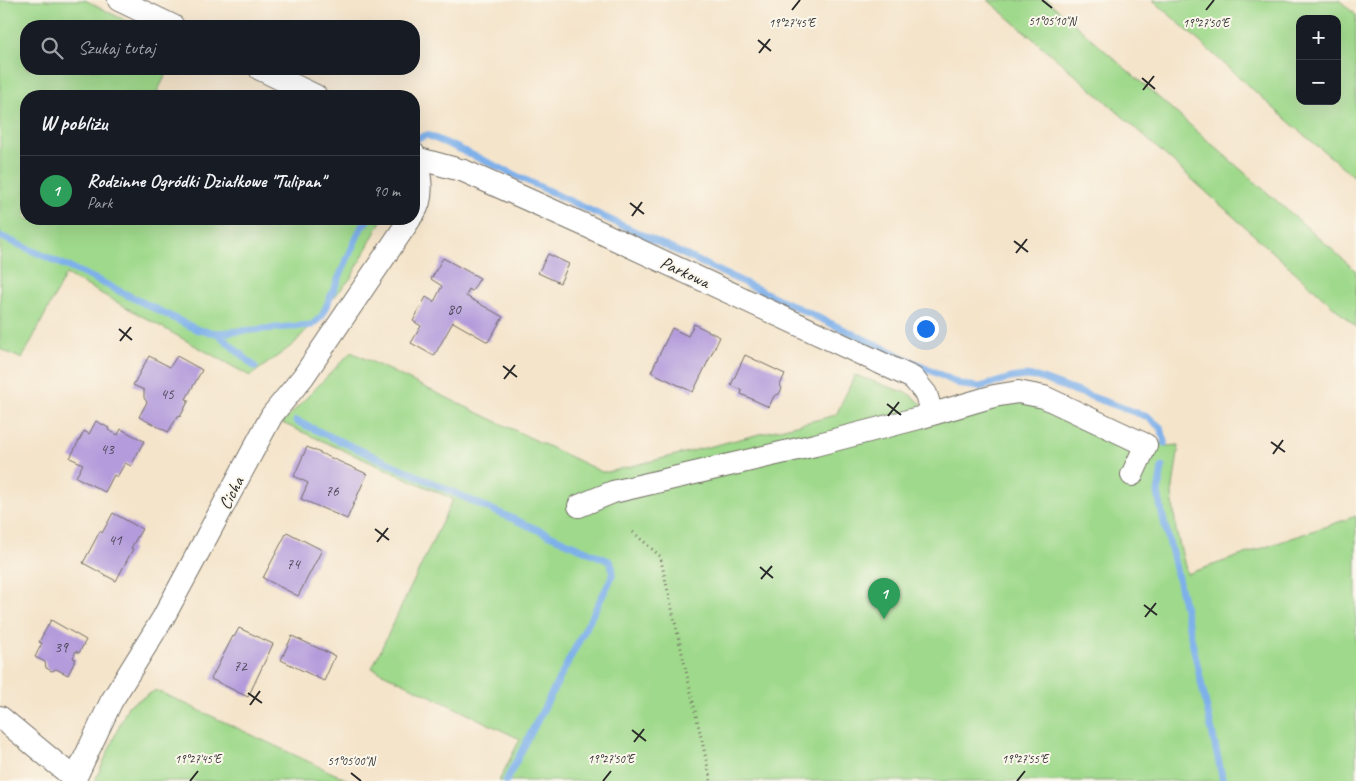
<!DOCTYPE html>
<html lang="pl">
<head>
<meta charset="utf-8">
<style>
  :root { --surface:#171b24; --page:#242831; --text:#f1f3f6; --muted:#9ea1a6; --line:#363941; --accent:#0f766e }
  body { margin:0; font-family:Caveat,sans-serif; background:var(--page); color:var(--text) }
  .controls { position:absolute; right:15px; top:15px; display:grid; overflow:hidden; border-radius:10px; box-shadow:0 5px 20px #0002 }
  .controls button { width:45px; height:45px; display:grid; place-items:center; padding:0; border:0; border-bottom:1px solid var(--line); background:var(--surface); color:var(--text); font:25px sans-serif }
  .you { position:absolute; left:925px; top:328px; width:18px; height:18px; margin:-12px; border:4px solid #fff; border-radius:50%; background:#1a73e8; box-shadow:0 0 0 8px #1a73e833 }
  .badge { display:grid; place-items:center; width:32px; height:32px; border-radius:50%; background:var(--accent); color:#fff; font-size:16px; font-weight:700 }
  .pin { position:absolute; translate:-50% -41px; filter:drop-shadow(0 1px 2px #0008) }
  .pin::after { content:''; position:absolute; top:26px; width:18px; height:15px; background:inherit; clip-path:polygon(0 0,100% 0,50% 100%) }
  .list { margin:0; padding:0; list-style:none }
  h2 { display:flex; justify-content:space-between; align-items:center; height:65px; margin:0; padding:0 20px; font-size:21px }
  h2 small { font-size:16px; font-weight:400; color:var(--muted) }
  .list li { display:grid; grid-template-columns:32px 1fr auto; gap:15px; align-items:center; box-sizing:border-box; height:70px; padding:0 20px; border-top:1px solid var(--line) }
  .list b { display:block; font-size:19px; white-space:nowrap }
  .list p { margin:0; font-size:16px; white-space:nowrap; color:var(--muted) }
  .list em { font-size:16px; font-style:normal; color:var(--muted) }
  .icon { flex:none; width:28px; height:28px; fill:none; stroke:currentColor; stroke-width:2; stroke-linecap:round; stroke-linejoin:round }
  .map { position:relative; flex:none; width:1356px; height:781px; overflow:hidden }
  .search { position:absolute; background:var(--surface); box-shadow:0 5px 20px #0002; left:20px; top:20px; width:400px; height:55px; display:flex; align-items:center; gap:12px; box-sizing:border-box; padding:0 18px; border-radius:20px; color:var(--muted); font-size:19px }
  .panel { position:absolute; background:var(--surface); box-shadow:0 5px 20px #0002; left:20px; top:90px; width:400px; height:135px; border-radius:20px }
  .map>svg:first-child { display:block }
</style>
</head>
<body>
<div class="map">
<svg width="1356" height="781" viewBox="0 0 1356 781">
  <rect width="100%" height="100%" fill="#fbf7ec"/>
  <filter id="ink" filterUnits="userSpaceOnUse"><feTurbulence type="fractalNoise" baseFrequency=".02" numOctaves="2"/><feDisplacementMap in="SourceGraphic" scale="10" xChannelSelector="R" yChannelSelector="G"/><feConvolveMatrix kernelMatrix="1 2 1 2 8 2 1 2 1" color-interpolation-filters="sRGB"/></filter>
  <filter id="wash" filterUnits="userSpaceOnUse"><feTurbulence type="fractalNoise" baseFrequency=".0096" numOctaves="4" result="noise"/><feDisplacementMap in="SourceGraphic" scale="20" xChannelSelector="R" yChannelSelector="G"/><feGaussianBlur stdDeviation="1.12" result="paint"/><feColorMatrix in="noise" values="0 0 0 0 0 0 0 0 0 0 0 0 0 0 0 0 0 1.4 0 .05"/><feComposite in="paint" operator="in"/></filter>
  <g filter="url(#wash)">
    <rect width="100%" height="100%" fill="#f4e4ca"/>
    <path fill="#9fd98b" stroke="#65825b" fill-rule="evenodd" d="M 0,0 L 85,0 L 136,26 L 26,26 L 26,69 L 169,69 L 155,96 L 26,96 L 26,219 L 382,219 L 351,278 L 294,344 L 250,376 L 66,274 L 22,359 L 0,349 Z
      M 988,0 L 1047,0 L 1326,244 L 1356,271 L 1356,327 L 1103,99 Z
      M 1153,0 L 1339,0 L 1356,15 L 1356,178 L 1297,129 ZM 1300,19 L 1337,19 L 1337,101 L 1300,101 Z
      M 351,352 L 602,472 L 608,472 L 836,415 L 855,375 L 909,394 L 943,420 L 979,405 L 1044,398 L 1166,446 L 1179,445 L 1172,494 L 1176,530 L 1187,574 L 1356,516 L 1356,781 L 499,781 L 520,739 L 372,668 L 453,499 L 282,423 Z
      M 156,690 L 350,781 L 95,781 L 128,706 Z"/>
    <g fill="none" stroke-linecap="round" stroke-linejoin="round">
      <path stroke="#7eb0ea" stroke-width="7" d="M 418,138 L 427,135 L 453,146 L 962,385 L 980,387 L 1011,378 L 1024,376 L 1037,377 L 1148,417 L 1161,428 L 1165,443
        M 0,236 L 95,279 L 198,330 L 217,333 L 312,325 L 322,316 L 361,228 L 368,219
        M 217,333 L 255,367
        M 296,421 L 479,504 L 609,561 C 616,570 612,577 607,587 L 506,781
        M 1162,467 L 1158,493 L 1162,514 L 1174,560 L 1223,781"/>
    </g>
    <g id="blocks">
      <path fill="#b49bdb" d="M 548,254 L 569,264 L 560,283 L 538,273 Z
        M 443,258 L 480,278 L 472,291 L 469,289 L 466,296 L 503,317 L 488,342 L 453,322 L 434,356 L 411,343 L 421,326 L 413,321 L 426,297 L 434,302 L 442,286 L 431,279 Z
        M 694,324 L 720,337 L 693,392 L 651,372 L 672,328 L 688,336 Z
        M 745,355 L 785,374 L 780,385 L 782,389 L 779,394 L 774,396 L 769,407 L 741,394 L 742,390 L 731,385 Z
        M 149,356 L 170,367 L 177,356 L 202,370 L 186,399 L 189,400 L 180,417 L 178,416 L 168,432 L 139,417 L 147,402 L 144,398 L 144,390 L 133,385 Z
        M 96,421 L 109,428 L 108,430 L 118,435 L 121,429 L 144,441 L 131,466 L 125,463 L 117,477 L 114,475 L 105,492 L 76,477 L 83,464 L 70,458 L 84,431 L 89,434 Z
        M 307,447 L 367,474 L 347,519 L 301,499 L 308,483 L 294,476 Z
        M 113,513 L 142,529 L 131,548 L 133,549 L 116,581 L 83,563 L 100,531 L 102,533 Z
        M 287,532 L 322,550 L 298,596 L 263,578 Z
        M 51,620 L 86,640 L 79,653 L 76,651 L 73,658 L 76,659 L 68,675 L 56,669 L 52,671 L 46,668 L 45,662 L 35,657 L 42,643 L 39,642 Z
        M 239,628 L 273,644 L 248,697 L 211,679 L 233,636 L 234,637 Z
        M 292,636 L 335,656 L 324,681 L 281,660 Z"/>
    </g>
  </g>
  <g filter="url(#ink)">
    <use href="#blocks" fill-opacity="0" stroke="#716c63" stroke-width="1"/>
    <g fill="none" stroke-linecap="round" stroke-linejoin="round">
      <defs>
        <path id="minor" d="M 119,0 L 173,26
          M 260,69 L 316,96
          M 414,154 L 416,158 C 420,175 425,196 414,213
          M 416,158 L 464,171 L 589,227 L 913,378 L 926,394 L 932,414
          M 579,506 L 613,492 L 815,445 L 919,418 L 994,396 L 1018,392 L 1044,397 L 1146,445 L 1132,475
          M 0,717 L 75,779
          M 74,781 L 111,702 L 163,618 L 272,415 L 303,377 L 410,219"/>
      </defs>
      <use href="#minor" stroke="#716c63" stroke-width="24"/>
      <path stroke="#716c63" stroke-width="3" stroke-dasharray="1 4" stroke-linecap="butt" d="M 633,532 L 660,556 L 711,781"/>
      <use href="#minor" stroke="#fff" stroke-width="22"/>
    </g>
  </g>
  <path fill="none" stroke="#2b2b2b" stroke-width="2" d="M 1042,0 L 1052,8M 792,10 L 800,0M 1206,10 L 1214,0M 758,40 L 771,51M 759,53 L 770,39M 1142,78 L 1155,89M 1143,90 L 1154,76M 630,203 L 644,214M 632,216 L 642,202M 1014,241 L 1028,252M 1016,253 L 1027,239M 119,329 L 132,340M 120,341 L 131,327M 503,366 L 517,377M 504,379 L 515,365M 887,404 L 901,415M 888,416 L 899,402M 1271,442 L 1285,452M 1273,454 L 1283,440M 375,529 L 389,540M 377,542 L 388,528M 760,567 L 773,578M 761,579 L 772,566M 1144,605 L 1157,615M 1145,617 L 1156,603M 248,693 L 262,703M 250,705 L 260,691M 632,730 L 646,741M 634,742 L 644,729M 351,773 L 361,781M 190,781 L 198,771M 603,781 L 611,771M 1017,781 L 1025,771"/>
  <g text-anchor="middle" stroke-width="4" stroke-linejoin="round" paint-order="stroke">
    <g font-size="15" fill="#4d4757">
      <text x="454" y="314">80</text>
      <text x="167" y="399">45</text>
      <text x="107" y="454">43</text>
      <text x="332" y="496">76</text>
      <text x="115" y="545">41</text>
      <text x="293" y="569">74</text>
      <text x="61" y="652">39</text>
      <text x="240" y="671">72</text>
    </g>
    <g font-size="18" fill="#2b2b2b" stroke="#fbf7ec">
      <text transform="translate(685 272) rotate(25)" y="6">Parkowa</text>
      <text transform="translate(231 493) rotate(-62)" y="6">Cicha</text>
    </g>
  </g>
  <g font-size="12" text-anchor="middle" fill="#2b2b2b" stroke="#fbf7ec" stroke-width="4" stroke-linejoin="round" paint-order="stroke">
    <text x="1052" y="25">51°05'10"N</text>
    <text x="792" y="27">19°27'45"E</text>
    <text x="1206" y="27">19°27'50"E</text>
    <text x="198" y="763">19°27'45"E</text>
    <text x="611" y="763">19°27'50"E</text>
    <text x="1025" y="763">19°27'55"E</text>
    <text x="351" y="765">51°05'00"N</text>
  </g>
</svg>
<div class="controls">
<button>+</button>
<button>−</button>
</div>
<div class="you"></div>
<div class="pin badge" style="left:884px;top:619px;background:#2e9e5b">1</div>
<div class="search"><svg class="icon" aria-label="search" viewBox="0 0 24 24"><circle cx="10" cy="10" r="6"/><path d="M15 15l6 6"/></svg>Szukaj tutaj</div>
<section class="panel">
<h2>W pobliżu<small></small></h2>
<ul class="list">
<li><span class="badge" style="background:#2e9e5b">1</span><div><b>Rodzinne Ogródki Działkowe &quot;Tulipan&quot;</b><p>Park</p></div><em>90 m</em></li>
</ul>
</section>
</div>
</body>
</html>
